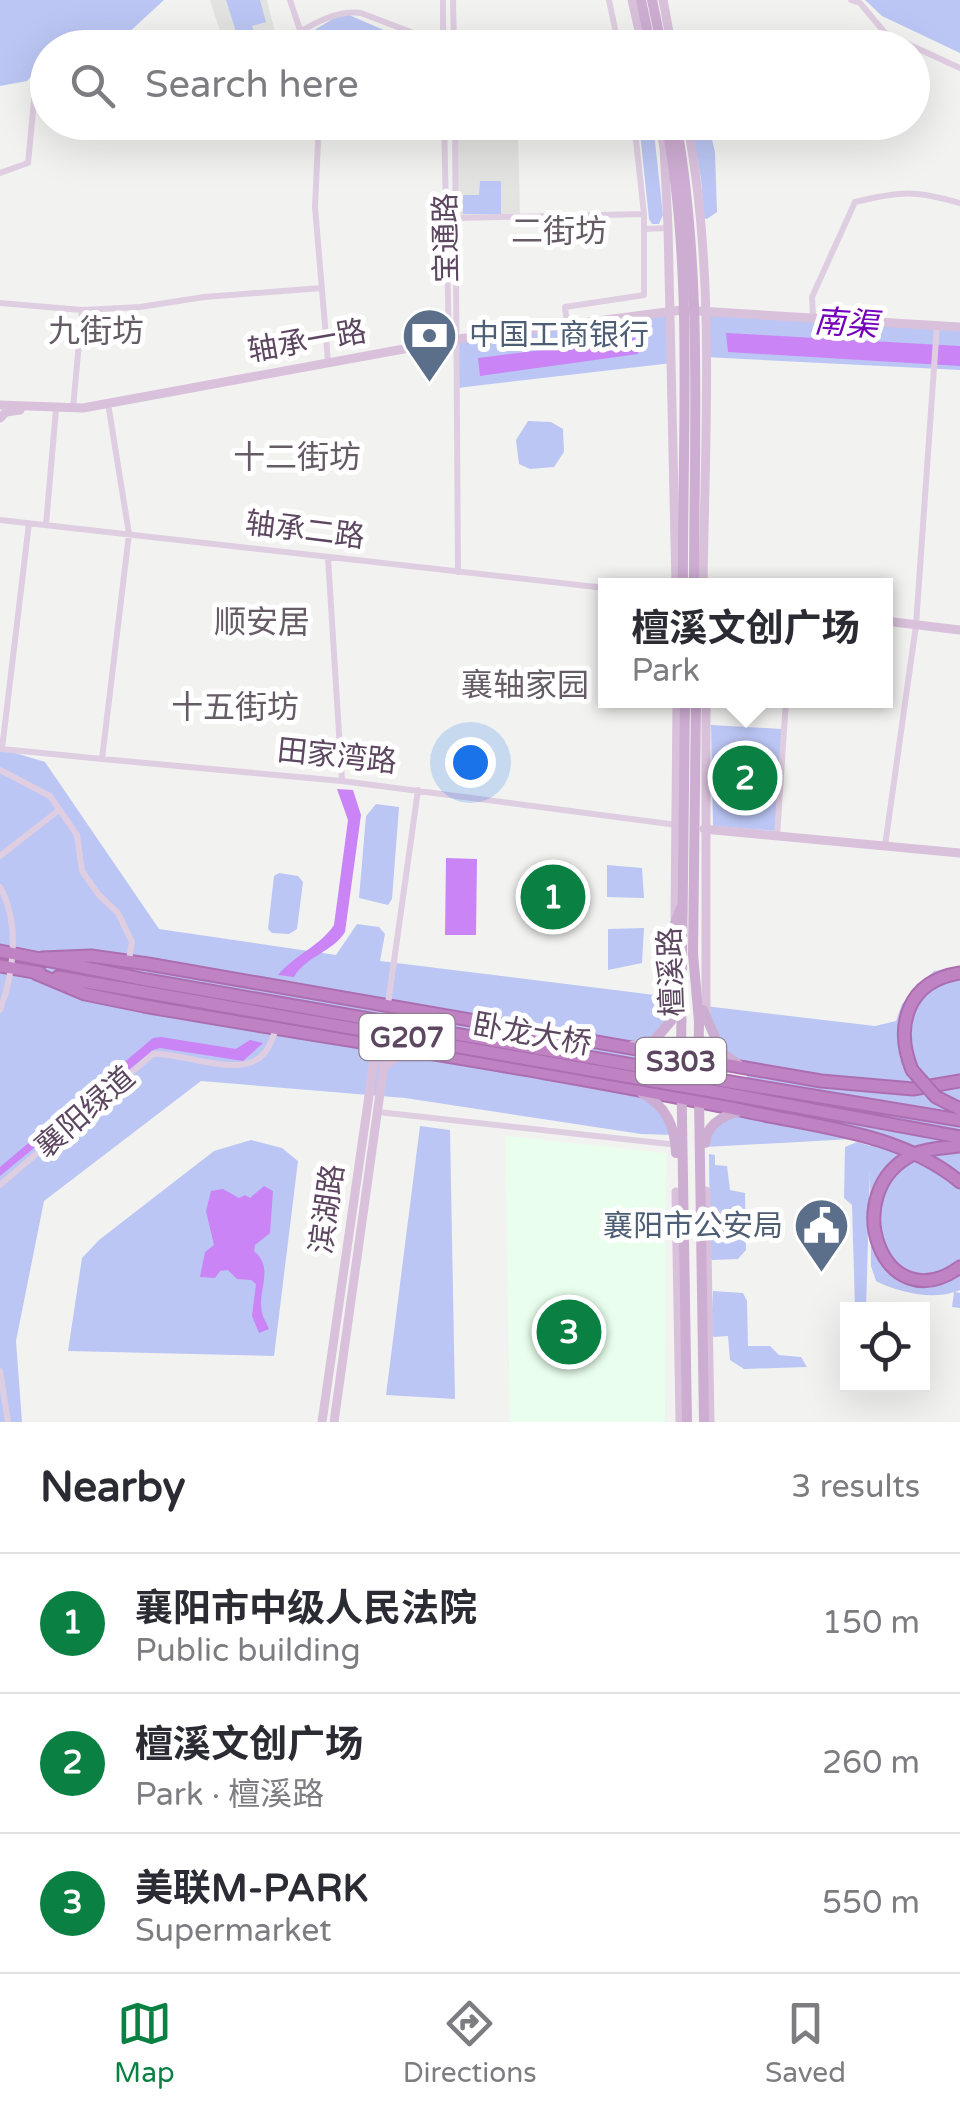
<!DOCTYPE html>
<html lang="en">
<head>
<meta charset="utf-8">
<style>
  :root { --surface:#fff; --page:#f7f7f7; --text:#2b2b33; --muted:#7c7c81; --line:#e1e1e2; --accent:#0b8043 }
  body { margin:0; font-family:"Varela Round","Noto Sans SC",sans-serif; background:var(--page); color:var(--text) }
  .controls { position:absolute; right:30px; bottom:30px; display:grid; overflow:hidden; border-radius:0px; box-shadow:0 10px 40px #0002 }
  .controls button { width:90px; height:90px; display:grid; place-items:center; padding:0; border:0; border-bottom:2px solid var(--line); background:var(--surface); color:var(--text); font:50px sans-serif }
  .you { position:absolute; left:470px; top:762px; width:35px; height:35px; margin:-25px; border:8px solid #fff; border-radius:50%; background:#1a73e8; box-shadow:0 0 0 15px #1a73e833 }
  .badge { display:grid; place-items:center; width:65px; height:65px; border-radius:50%; background:var(--accent); color:#fff; font-size:32px; font-weight:700 }
  .pin { position:absolute; translate:-50% -50%; border:5px solid #fff; box-shadow:0 2px 10px #0006 }
  .popup { position:absolute; left:598px; top:578px; width:295px; height:130px; box-sizing:border-box; display:grid; place-content:center; border-radius:0px; background:var(--surface); filter:drop-shadow(0 2px 8px #0005); font-size:32px; white-space:nowrap; color:var(--muted) }
  .popup b { font-size:38px; color:var(--text) }
  .popup::after { content:''; position:absolute; left:50%; top:100%; margin-left:-20px; border:20px solid transparent; border-top-color:var(--surface) }
  .list { margin:0; padding:0; list-style:none }
  h2 { display:flex; justify-content:space-between; align-items:center; height:130px; margin:0; padding:0 40px; font-size:42px }
  h2 small { font-size:32px; font-weight:400; color:var(--muted) }
  .list li { display:grid; grid-template-columns:65px 1fr auto; gap:30px; align-items:center; box-sizing:border-box; height:140px; padding:0 40px; border-top:2px solid var(--line) }
  .list b { display:block; font-size:38px; white-space:nowrap }
  .list p { margin:0; font-size:32px; white-space:nowrap; color:var(--muted) }
  .list em { font-size:32px; font-style:normal; color:var(--muted) }
  .icon { flex:none; width:55px; height:55px; fill:none; stroke:currentColor; stroke-width:2; stroke-linecap:round; stroke-linejoin:round }
  .map { position:relative; flex:none; width:960px; height:1422px; overflow:hidden }
  .search { position:absolute; background:var(--surface); box-shadow:0 10px 40px #0002; left:30px; right:30px; top:30px; height:110px; display:flex; align-items:center; gap:25px; box-sizing:border-box; padding:0 35px; border-radius:55px; color:var(--muted); font-size:38px }
  .sheet { height:550px; background:var(--surface) }
  nav { display:flex; justify-content:space-around; align-items:center; box-sizing:border-box; height:140px; border-top:2px solid var(--line); background:var(--surface); font-size:28px; color:var(--muted) }
  nav a { display:grid; justify-items:center; gap:5px }
  nav .on { color:var(--accent) }
  .map>svg:first-child { display:block }
</style>
</head>
<body>
<div class="map">
<svg width="960" height="1422" viewBox="0 0 960 1422">
  <rect width="100%" height="100%" fill="#f2f3f0"/>
  <path fill="#e9feec" d="M 505,1136 L 666,1153 L 665,1422 L 510,1422 Z"/>
  <path fill="#e3e4e2" d="M 210,0 L 267,0 L 277,40 L 262,47 L 225,47 Z
    M 518,132 L 520,215 L 458,216 L 457,133 Z"/>
  <path fill="#bbc6f4" d="M 0,0 L 164,0 L 126,35 L 97,47 L 48,48 L 47,58 L 27,81 L 0,86 Z
    M 226,0 L 260,0 L 266,22 L 252,26 L 254,32 L 238,38 Z
    M 865,0 L 960,0 L 960,53 L 882,16 Z
    M 349,15 L 416,44 L 415,48 L 319,47 L 311,32 L 336,17 Z
    M 639,123 L 653,123 L 663,215 L 659,224 L 652,224 L 649,219 Z
    M 691,123 L 708,123 L 715,152 L 717,212 L 707,219 L 704,218 L 701,179 Z
    M 480,181 L 501,181 L 501,214 L 463,214 L 463,195 L 479,195 Z
    M 704,310 L 960,327 L 960,370 L 705,357 Z
    M 671,313 L 672,363 L 457,388 L 458,339 Z
    M 528,421 L 551,422 L 563,429 L 564,452 L 554,467 L 530,469 L 519,464 L 516,440 Z
    M 711,725 L 782,729 L 775,831 L 713,826 Z
    M 0,736 L 2,749 L 45,762 L 159,929 L 336,955 L 357,924 L 379,927 L 385,934 L 380,961 L 671,997 C 671,1031 666,1034 636,1046 L 633,1088 L 650,1097 L 674,1135 L 641,1134 L 405,1098 L 201,1081 L 44,1201 L 16,1341 L 22,1422 L 0,1422 Z
    M 376,804 L 399,807 L 392,899 L 388,905 L 359,898 L 366,816 Z
    M 607,865 L 642,868 L 644,898 L 607,897 Z
    M 279,873 L 298,876 L 303,882 L 297,929 L 289,934 L 272,933 L 268,929 L 274,876 Z
    M 644,928 L 642,963 L 608,970 L 608,929 Z
    M 960,967 L 960,1290 L 955,1292 L 960,1293 L 960,1308 L 952,1307 L 954,1292 C 932,1300 897,1292 876,1281 L 871,1266 L 870,1171 L 866,1309 L 855,1309 L 852,1205 L 844,1198 L 845,1147 L 857,1142 L 870,1146 L 870,1138 L 705,1147 L 706,1134 L 742,1110 L 748,1069 L 730,1060 L 705,1006 L 875,1026 L 896,1021 L 902,1004 L 934,971 Z
    M 420,1126 L 450,1130 L 455,1399 L 386,1395 Z
    M 251,1140 L 282,1148 L 298,1161 L 274,1356 L 68,1351 L 82,1258 L 99,1240 L 214,1151 Z
    M 709,1154 L 715,1155 L 715,1165 L 727,1166 L 730,1190 L 745,1193 L 746,1250 L 738,1259 L 712,1260 L 710,1256 Z
    M 713,1291 L 743,1293 L 747,1301 L 748,1346 L 770,1346 L 779,1355 L 801,1357 L 807,1367 L 744,1369 L 730,1360 L 728,1336 L 714,1337 L 711,1333 Z"/>
  <path fill="#ca84f5" d="M 726,333 L 960,346 L 960,366 L 728,352 Z
    M 636,338 L 638,354 L 480,376 L 478,358 Z
    M 337,789 L 353,790 L 361,815 L 345,932 C 333,952 306,956 294,977 L 278,975 C 295,955 321,945 334,925 L 348,820 Z
    M 446,858 L 477,859 L 476,935 L 445,935 Z
    M 161,1037 L 236,1049 L 250,1040 L 263,1043 L 243,1061 L 160,1048 L 153,1050 L 0,1176 L 0,1167 L 153,1038 Z
    M 264,1186 L 273,1191 L 270,1233 L 255,1245 L 254,1251 C 275,1269 257,1289 262,1313 C 263,1318 267,1323 269,1329 L 259,1333 L 252,1316 L 256,1284 L 251,1280 L 237,1279 L 228,1270 L 220,1271 L 215,1278 L 200,1277 L 205,1252 L 214,1245 L 206,1211 L 211,1191 L 223,1189 L 239,1198 L 245,1195 L 250,1198 Z"/>
  <g fill="none" stroke-linecap="round" stroke-linejoin="round">
    <defs>
      <path id="highway" d="M 0,951 L 147,980
        M 42,958 L 91,956 L 148,964 L 821,1081 L 913,1089 L 960,1081
        M 0,966 L 40,973
        M 35,973 L 85,994 L 144,1006 C 344,1041 546,1069 745,1111 C 818,1127 901,1133 960,1182
        M 58,977 L 144,992
        M 912,1070 C 894,1025 908,981 960,973
        M 730,1082 L 960,1120
        M 728,1094 L 960,1137
        M 936,1097 L 960,1109
        M 960,1146 C 945,1148 928,1148 914,1154 C 836,1191 883,1323 960,1267"/>
    </defs>
    <use href="#highway" stroke="#ac6eb0" stroke-width="15"/>
    <path stroke="#dfcee1" stroke-width="6" d="M 290,0 L 301,33
      M 443,0 L 443,44
      M 453,0 L 454,48
      M 609,0 L 619,48
      M 851,0 L 860,3 L 886,34 L 960,68
      M 271,48 C 300,34 328,9 361,13 L 453,48
      M 111,122 L 113,122
      M 444,122 L 449,342
      M 455,122 L 458,572
      M 634,122 L 644,214
      M 318,142 L 315,207 L 328,361
      M 0,173 L 28,163 L 35,90 L 48,82
      M 456,218 L 644,214 L 644,295 L 565,307 L 567,324
      M 644,229 L 668,228
      M 0,303 L 82,310 L 140,307 L 204,297 L 322,288
      M 813,317 L 812,297 L 855,202 C 901,191 914,190 960,203
      M 73,408 L 82,310
      M 0,520 L 605,588
      M 29,523 L 2,749 L 102,759 L 129,534 L 108,403
      M 46,525 L 56,409
      M 328,558 L 342,781
      M 102,759 L 342,781 L 677,825
      M 0,770 L 50,796 L 77,835 L 82,871 L 99,895 L 118,913 L 132,942 L 129,960
      M 777,837 L 786,700
      M 885,846 L 916,625 L 937,325
      M 0,856 L 59,810
      M 0,887 C 20,923 14,973 0,1010
      M 388,1004 L 418,790
      M 378,1112 L 678,1145
      M 0,1185 L 153,1054 C 185,1052 244,1082 266,1051 C 271,1045 273,1036 276,1029
      M 0,1371 L 8,1422"/>
    <path stroke="#d9c1db" stroke-width="9" d="M 632,0 L 643,48
      M 663,0 L 672,48
      M 659,122 L 664,148 L 668,227 L 676,586
      M 687,122 C 716,273 705,433 703,586
      M 0,405 L 83,408 L 458,339 L 682,310 L 960,327
      M 0,418 L 6,412 L 20,410
      M 885,621 L 960,630
      M 706,700 L 706,1016
      M 704,829 L 960,853
      M 675,918 L 677,700
      M 383,1067 L 397,1057 L 416,1053
      M 706,1191 L 710,1422
      M 676,1192 L 680,1422
      M 322,1422 L 377,1040
      M 334,1422 L 387,1043"/>
    <path stroke="#ceadd2" stroke-width="10" d="M 641,0 L 651,48
      M 652,0 L 662,48
      M 666,122 C 694,268 682,437 683,586
      M 676,122 C 703,274 694,432 694,586
      M 685,700 L 681,1058 L 687,1422
      M 696,700 L 693,954 L 699,1022 L 698,1081
      M 703,1010 L 722,1053 L 738,1064
      M 632,1046 L 653,1042 L 671,1021 L 675,923 L 681,908
      M 642,1093 C 666,1106 675,1126 676,1153
      M 699,1098 L 704,1422
      M 705,1143 C 707,1124 724,1115 741,1111"/>
    <use href="#highway" stroke="#bf83c4" stroke-width="11"/>
    <defs>
      <path id="highway-bridge" d="M 147,980 L 730,1082
        M 144,992 L 728,1094
        M 912,1070 L 936,1097"/>
    </defs>
    <use href="#highway-bridge" stroke="#ac6eb0" stroke-width="15" stroke-linecap="butt"/>
    <use href="#highway-bridge" stroke="#bf83c4" stroke-width="11"/>
  </g>
  <defs>
    <symbol id="bank-pin" viewBox="-11 -11 22 30"><path d="M0 17L-7.5 6A9.5 9.5 0 1 1 7.5 6Z" fill="#5c6f8a" stroke="#fff"/><path d="M-6-4H6V4H-6ZM0-2.3a2.3 2.3 0 1 0 0 4.6a2.3 2.3 0 1 0 0-4.6Z" fill="#fff"/></symbol>
    <symbol id="civic-pin" viewBox="-11 -11 22 30"><path d="M0 17L-7.5 6A9.5 9.5 0 1 1 7.5 6Z" fill="#5c6f8a" stroke="#fff"/><path d="M-.6-6.5H3V-4.5H.6V-3L4-1V1h2V6H-6V1h2V-1L-.6-3ZM-1.2 2.5V6h2.4V2.5Z" fill="#fff"/></symbol>
  </defs>
  <g fill-rule="evenodd">
    <use href="#bank-pin" x="398" y="304" width="63" height="86"/>
    <use href="#civic-pin" x="790" y="1194" width="63" height="86"/>
  </g>
  <g text-anchor="middle" stroke-width="10" stroke-linejoin="round" paint-order="stroke">
    <g fill="#fff" stroke="#8e7e90" stroke-width="2.5">
      <rect x="359.5" y="1014" width="95" height="46" rx="8"/>
      <rect x="636" y="1038" width="90" height="46" rx="8"/>
    </g>
    <g font-size="28" font-weight="bold" fill="#5d4660">
      <text x="407" y="1047">G207</text>
      <text x="681" y="1071">S303</text>
    </g>
    <g font-size="30" fill="#5d4660" stroke="#fff">
      <text transform="translate(446 238) rotate(-91)" y="10">宝通路</text>
      <text transform="translate(307 341) rotate(-10)" y="10">轴承一路</text>
      <text transform="translate(305 530) rotate(7)" y="10">轴承二路</text>
      <text transform="translate(337 756) rotate(6)" y="10">田家湾路</text>
      <text transform="translate(671 972) rotate(-92)" y="10">檀溪路</text>
      <text transform="translate(532 1034) rotate(10)" y="10">卧龙大桥</text>
      <text transform="translate(85 1112) rotate(-41)" y="10">襄阳绿道</text>
      <text transform="translate(327 1209) rotate(-82)" y="10">滨湖路</text>
    </g>
    <g font-size="30" fill="#4e5e75" stroke="#fff" text-anchor="start">
      <text x="469" y="345">中国工商银行</text>
      <text x="783" y="1236" text-anchor="end">襄阳市公安局</text>
    </g>
    <g font-size="32" fill="#665c66" stroke="#fff">
      <text x="559" y="242">二街坊</text>
      <text x="96" y="342">九街坊</text>
      <text x="297" y="468">十二街坊</text>
      <text x="262" y="633">顺安居</text>
      <text x="525" y="696">襄轴家园</text>
      <text x="235" y="718">十五街坊</text>
    </g>
    <g font-size="32" font-style="italic" fill="#7400b9" stroke="#fff">
      <text transform="translate(846 323) rotate(4)" y="11">南渠</text>
    </g>
  </g>
</svg>
<div class="controls">
<button><svg class="icon" aria-label="locate" viewBox="0 0 24 24"><circle cx="12" cy="12" r="6"/><path d="M12 2v4M12 18v4M2 12h4M18 12h4"/></svg></button>
</div>
<div class="you"></div>
<div class="pin badge" style="left:553px;top:897px">1</div>
<div class="pin badge" style="left:745px;top:778px">2</div>
<div class="popup"><b>檀溪文创广场</b>Park</div>
<div class="pin badge" style="left:569px;top:1332px">3</div>
<div class="search"><svg class="icon" aria-label="search" viewBox="0 0 24 24"><circle cx="10" cy="10" r="6"/><path d="M15 15l6 6"/></svg>Search here</div>
</div>
<section class="sheet">
<h2>Nearby<small>3 results</small></h2>
<ul class="list">
<li><span class="badge">1</span><div><b>襄阳市中级人民法院</b><p>Public building</p></div><em>150 m</em></li>
<li><span class="badge">2</span><div><b>檀溪文创广场</b><p>Park · 檀溪路</p></div><em>260 m</em></li>
<li><span class="badge">3</span><div><b>美联M-PARK</b><p>Supermarket</p></div><em>550 m</em></li>
</ul>
</section>
<nav>
<a class="on"><svg class="icon" aria-label="map" viewBox="0 0 24 24"><path d="M3 6l6-2 6 2 6-2v14l-6 2-6-2-6 2zM9 4v14M15 6v14"/></svg>Map</a>
<a><svg class="icon" aria-label="directions" viewBox="0 0 24 24"><path d="M12 3l9 9-9 9-9-9zM9 14v-3h6M13 9l2 2-2 2"/></svg>Directions</a>
<a><svg class="icon" aria-label="saved" viewBox="0 0 24 24"><path d="M7 4h10v16l-5-4-5 4z"/></svg>Saved</a>
</nav>
</body>
</html>
